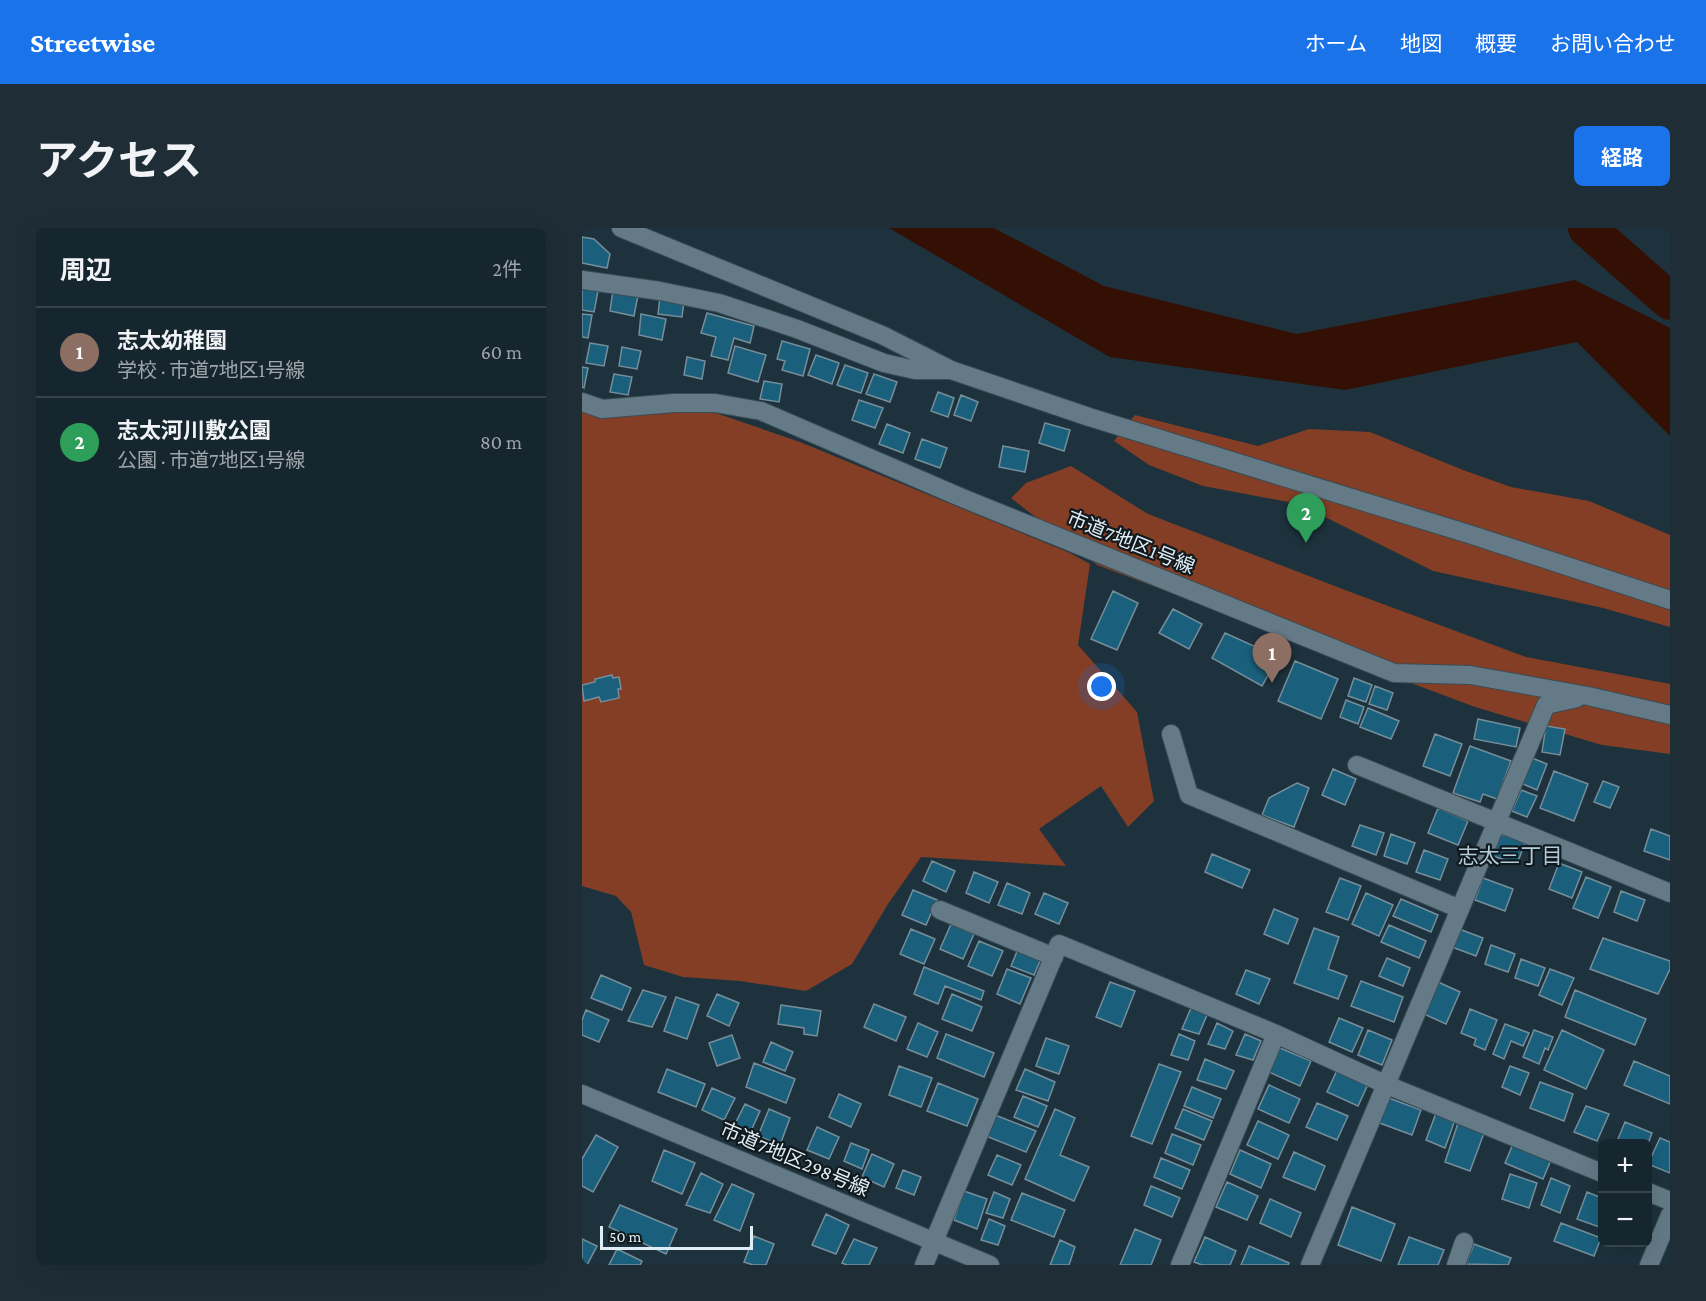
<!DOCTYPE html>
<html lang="ja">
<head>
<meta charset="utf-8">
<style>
  :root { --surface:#16262e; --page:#1f2e36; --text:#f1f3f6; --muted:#9ea5aa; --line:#35434a; --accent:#1a73e8 }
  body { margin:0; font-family:"Crimson Pro","Noto Sans JP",serif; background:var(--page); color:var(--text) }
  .controls { position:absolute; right:18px; bottom:18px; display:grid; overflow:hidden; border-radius:9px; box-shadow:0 6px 24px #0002 }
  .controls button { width:54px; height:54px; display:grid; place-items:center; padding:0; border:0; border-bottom:2px solid var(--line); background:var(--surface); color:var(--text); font:30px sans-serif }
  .scale { position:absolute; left:18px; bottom:15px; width:153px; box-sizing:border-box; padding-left:6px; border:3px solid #e0edf4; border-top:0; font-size:16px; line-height:21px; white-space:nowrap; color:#e0edf4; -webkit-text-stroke:4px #10191d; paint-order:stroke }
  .you { position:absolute; left:520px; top:459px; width:21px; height:21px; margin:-15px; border:4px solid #fff; border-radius:50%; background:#1a73e8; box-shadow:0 0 0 9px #1a73e833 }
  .badge { display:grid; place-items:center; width:39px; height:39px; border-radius:50%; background:var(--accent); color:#fff; font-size:20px; font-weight:700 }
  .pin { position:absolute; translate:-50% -50px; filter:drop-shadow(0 2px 3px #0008) }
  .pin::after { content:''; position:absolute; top:32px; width:21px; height:18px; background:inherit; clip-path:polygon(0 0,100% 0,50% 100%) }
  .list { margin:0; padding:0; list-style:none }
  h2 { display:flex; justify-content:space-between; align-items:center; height:78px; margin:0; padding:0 24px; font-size:26px }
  h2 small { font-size:20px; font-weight:400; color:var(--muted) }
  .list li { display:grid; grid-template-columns:39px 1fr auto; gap:18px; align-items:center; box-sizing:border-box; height:90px; padding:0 24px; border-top:2px solid var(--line) }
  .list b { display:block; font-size:22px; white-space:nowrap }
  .list p { margin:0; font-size:20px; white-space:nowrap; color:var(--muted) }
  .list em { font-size:20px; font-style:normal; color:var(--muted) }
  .map { position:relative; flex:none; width:1088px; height:1037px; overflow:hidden; border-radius:9px }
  header { display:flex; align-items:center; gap:36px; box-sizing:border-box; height:84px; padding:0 30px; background:var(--accent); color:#fff }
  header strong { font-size:28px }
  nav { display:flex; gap:33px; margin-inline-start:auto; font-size:21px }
  .intro { display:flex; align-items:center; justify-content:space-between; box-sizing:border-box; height:144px; padding:0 36px }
  h1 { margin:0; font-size:42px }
  .button { padding:15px 27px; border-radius:9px; background:var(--accent); color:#fff; font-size:21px; font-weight:700 }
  main { display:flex; gap:36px; padding:0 36px }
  aside { flex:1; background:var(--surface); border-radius:9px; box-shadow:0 6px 24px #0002 }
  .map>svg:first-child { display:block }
</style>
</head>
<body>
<header>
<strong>Streetwise</strong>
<nav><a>ホーム</a><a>地図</a><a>概要</a><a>お問い合わせ</a></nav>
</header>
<div class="intro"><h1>アクセス</h1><a class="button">経路</a></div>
<main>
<aside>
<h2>周辺<small>2件</small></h2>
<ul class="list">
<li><span class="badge" style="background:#8d6e63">1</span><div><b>志太幼稚園</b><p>学校 · 市道7地区1号線</p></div><em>60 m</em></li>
<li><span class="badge" style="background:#2e9e5b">2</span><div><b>志太河川敷公園</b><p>公園 · 市道7地区1号線</p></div><em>80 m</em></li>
</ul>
</aside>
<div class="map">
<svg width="1088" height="1037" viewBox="0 0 1088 1037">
  <rect width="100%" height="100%" fill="#1d323d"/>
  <path fill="#833e25" d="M 125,182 L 218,214 L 488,325 L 508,336 L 496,417 L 555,484 L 572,573 L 546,599 L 519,558 L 457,601 L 484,638 L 339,629 L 306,676 L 270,736 L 224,763 L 158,753 L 101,749 L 62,737 L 49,684 L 34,668 L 0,658 L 0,184 Z
    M 553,187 L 676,218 L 727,201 L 788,204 L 881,242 L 929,259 L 1007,273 L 1088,307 L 1088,399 L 1021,380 L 851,343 L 717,276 L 621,258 L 567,237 L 532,213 Z
    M 489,238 L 566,286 L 763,362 L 944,429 L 1088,456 L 1088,526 L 1020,517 L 893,479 L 515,337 L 429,270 L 444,255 Z"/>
  <path fill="#331003" d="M 307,0 L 412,0 L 522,58 L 715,106 L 993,52 L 1088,100 L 1088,208 L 995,114 L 763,162 L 528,129 Z"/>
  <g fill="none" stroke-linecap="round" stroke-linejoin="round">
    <path stroke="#331003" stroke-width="38" d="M 1005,0 L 1088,73"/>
  </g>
  <path fill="#1a607d" stroke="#768e9a" stroke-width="1.5" d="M 0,9 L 12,11 L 28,26 L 25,40 L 0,35 Z
    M 0,60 L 16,63 L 12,84 L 0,82 Z
    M 31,62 L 56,67 L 52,88 L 28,83 Z
    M 78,69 L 102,73 L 100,89 L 76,86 Z
    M 125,85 L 172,98 L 168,115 L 152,110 L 146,132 L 129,128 L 134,109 L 119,105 Z
    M 0,86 L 10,87 L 6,110 L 0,109 Z
    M 59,86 L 84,91 L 80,112 L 57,107 Z
    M 200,113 L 228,121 L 221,148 L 200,142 L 203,133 L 195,131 Z
    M 8,115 L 26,118 L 22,138 L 4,135 Z
    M 153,118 L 184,127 L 176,154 L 146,145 Z
    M 40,119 L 59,123 L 55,141 L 37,138 Z
    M 234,127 L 257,135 L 250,156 L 226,147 Z
    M 105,129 L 123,133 L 120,151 L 102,147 Z
    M 263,137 L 286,145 L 279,165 L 255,157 Z
    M 0,139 L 6,140 L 2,160 L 0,159 Z
    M 32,146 L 50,149 L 46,167 L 28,164 Z
    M 292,146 L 315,154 L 308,174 L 284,166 Z
    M 182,153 L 200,156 L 197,174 L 178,171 Z
    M 356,164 L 372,170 L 366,189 L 349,183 Z
    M 379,167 L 396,174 L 389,193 L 372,187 Z
    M 277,172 L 301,180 L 293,200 L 270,192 Z
    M 463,195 L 488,202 L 482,223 L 457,215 Z
    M 305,196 L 328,205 L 321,225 L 297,216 Z
    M 340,211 L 365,220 L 358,240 L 333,231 Z
    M 421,218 L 447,223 L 443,244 L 417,239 Z
    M 531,363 L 556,375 L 535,422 L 509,411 Z
    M 591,381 L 620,396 L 607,421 L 577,405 Z
    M 643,405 L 696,429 L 680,458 L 630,430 Z
    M 713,433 L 756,451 L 739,491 L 696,473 Z
    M 30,447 L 31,450 L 37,449 L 39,461 L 36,461 L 37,470 L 19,474 L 17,469 L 2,473 L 0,457 L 13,454 L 13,451 Z
    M 772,450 L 790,457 L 784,474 L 766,468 Z
    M 793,458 L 811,465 L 805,482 L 787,476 Z
    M 764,472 L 782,479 L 776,496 L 758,489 Z
    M 786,480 L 817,493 L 809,511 L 778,499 Z
    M 896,491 L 938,500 L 934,519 L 892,511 Z
    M 964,498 L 983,501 L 978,527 L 960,524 Z
    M 853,506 L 880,516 L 868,548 L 841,538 Z
    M 888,518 L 929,533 L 915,571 L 901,566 L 898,574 L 871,565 Z
    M 950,530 L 965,536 L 955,562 L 939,555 Z
    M 751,541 L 774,551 L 763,577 L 740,567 Z
    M 972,543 L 1006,556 L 992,593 L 958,580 Z
    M 1021,553 L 1037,559 L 1028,580 L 1012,574 Z
    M 715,555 L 727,560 L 712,599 L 680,587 L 687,570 Z
    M 939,562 L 955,568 L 945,589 L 930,583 Z
    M 856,580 L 886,593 L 876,617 L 846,605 Z
    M 778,597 L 802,605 L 794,627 L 770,618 Z
    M 1069,601 L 1088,608 L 1088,632 L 1062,623 Z
    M 809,606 L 833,615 L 825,636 L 802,628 Z
    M 919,606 L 943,615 L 935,636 L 911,628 Z
    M 842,622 L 866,631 L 858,652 L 834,644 Z
    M 630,626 L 668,642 L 660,660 L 623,644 Z
    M 350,633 L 373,643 L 364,664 L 341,653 Z
    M 977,635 L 1000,644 L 990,670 L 967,661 Z
    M 392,644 L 416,654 L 407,675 L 384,665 Z
    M 1004,649 L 1029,659 L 1016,690 L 991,680 Z
    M 758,650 L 779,658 L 766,692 L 744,684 Z
    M 901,650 L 931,661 L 923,683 L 893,672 Z
    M 425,655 L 448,665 L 440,686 L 416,677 Z
    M 331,662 L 355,672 L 344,697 L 320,687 Z
    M 1039,663 L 1063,672 L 1055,693 L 1032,684 Z
    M 462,665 L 486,675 L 477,696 L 453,686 Z
    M 784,665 L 811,677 L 797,708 L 770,696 Z
    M 819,671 L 856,687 L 849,704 L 811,688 Z
    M 692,681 L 716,691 L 706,716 L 682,706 Z
    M 369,696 L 392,706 L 381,731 L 358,721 Z
    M 807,697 L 844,713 L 837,730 L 799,714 Z
    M 732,700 L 757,709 L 746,741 L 765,748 L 756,771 L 712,755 Z
    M 329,701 L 353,711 L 342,736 L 318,726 Z
    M 877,701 L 901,710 L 894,728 L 870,719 Z
    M 1021,710 L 1088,733 L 1088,741 L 1076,766 L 1008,741 Z
    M 397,713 L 421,723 L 410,748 L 386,738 Z
    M 909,717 L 933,726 L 926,744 L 903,736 Z
    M 436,721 L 459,731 L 452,747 L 429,738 Z
    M 805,730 L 828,740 L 821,758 L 797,748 Z
    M 939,731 L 963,740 L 956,758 L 933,750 Z
    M 342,739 L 402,763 L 399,772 L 363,758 L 356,776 L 332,766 Z
    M 425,741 L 449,750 L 438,776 L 415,766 Z
    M 968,741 L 992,750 L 980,777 L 957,767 Z
    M 664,742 L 688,751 L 677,776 L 654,766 Z
    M 19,747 L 49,760 L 40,782 L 9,770 Z
    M 779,753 L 821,769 L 812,794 L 769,778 Z
    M 528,754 L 553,763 L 539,799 L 514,789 Z
    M 856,754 L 878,764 L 864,796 L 842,786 Z
    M 61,762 L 84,769 L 70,799 L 46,793 Z
    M 993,762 L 1064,791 L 1053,817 L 983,789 Z
    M 135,766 L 157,775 L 147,798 L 125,788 Z
    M 370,766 L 400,779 L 390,803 L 360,791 Z
    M 94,769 L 117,777 L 105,811 L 82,803 Z
    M 292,776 L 324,789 L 314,813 L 282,799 Z
    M 199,777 L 239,783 L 235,808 L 222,806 L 222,800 L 196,796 Z
    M 609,780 L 625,787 L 617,806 L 600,801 Z
    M 888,781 L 915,792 L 903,822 L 892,817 L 894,811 L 879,805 Z
    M 4,782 L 27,792 L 17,814 L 0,807 L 0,792 Z
    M 757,790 L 781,800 L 770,824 L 747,814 Z
    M 336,795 L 356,804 L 345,829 L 325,821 Z
    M 635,795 L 651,803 L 643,821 L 626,816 Z
    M 923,796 L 947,805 L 941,818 L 929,813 L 922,831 L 911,826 Z
    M 786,802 L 810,812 L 800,837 L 776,827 Z
    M 952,802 L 971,809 L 966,822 L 963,820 L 957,836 L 941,829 Z
    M 980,802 L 1022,822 L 1004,861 L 962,842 Z
    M 364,806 L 412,825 L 402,849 L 355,830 Z
    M 597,806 L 613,813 L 606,832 L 589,827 Z
    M 663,806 L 679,813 L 671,832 L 654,827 Z
    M 150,807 L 158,830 L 135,838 L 127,815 Z
    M 464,810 L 487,818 L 477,846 L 454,838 Z
    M 189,814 L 211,824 L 203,843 L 181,834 Z
    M 698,820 L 729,833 L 718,858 L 687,844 Z
    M 623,831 L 652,843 L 644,861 L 615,852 Z
    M 1052,833 L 1088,848 L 1088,876 L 1042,857 Z
    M 172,835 L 213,851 L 204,875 L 164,859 Z
    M 577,836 L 599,844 L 570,916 L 549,908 Z
    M 317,838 L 350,850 L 339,879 L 307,867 Z
    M 928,838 L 947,845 L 938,867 L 920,859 Z
    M 756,840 L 787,854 L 776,878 L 745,864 Z
    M 85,841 L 123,856 L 114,879 L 76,864 Z
    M 443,841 L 473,854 L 466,873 L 434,862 Z
    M 958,854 L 991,866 L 982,893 L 948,880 Z
    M 356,855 L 396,871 L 385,898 L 345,883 Z
    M 687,857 L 718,871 L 707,895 L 676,881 Z
    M 610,859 L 639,871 L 631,890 L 602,878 Z
    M 130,860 L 153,870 L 142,892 L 120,882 Z
    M 257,866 L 279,876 L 269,899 L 247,889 Z
    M 441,868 L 465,878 L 456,899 L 432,889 Z
    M 804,869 L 839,882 L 830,907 L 795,894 Z
    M 735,875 L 766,888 L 755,912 L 724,899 Z
    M 163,876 L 178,883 L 168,905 L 152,898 Z
    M 1004,878 L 1027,886 L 1015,913 L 992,904 Z
    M 187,881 L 208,890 L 198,917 L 176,908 Z
    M 473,881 L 493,890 L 478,927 L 507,939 L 492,973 L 443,951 Z
    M 601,881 L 630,893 L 622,912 L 593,900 Z
    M 854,885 L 873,892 L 863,920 L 844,912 Z
    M 413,887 L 454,903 L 444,924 L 404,908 Z
    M 676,893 L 707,907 L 696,931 L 665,917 Z
    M 1043,894 L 1070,905 L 1066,916 L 1034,916 Z
    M 876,895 L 902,905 L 888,943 L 863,934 Z
    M 235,899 L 257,909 L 247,931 L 225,922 Z
    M 590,906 L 619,917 L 611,937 L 583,925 Z
    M 14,907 L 36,919 L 11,964 L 0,958 L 0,931 Z
    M 1078,910 L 1088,914 L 1088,945 L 1066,936 Z
    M 269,915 L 287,922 L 280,941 L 262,933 Z
    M 931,916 L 969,932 L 961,951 L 923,935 Z
    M 82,922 L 113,935 L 100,966 L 70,953 Z
    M 658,922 L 689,936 L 679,960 L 648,946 Z
    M 712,924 L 743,938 L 733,962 L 701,949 Z
    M 290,926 L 312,936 L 302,959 L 280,949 Z
    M 415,927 L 439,937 L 430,957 L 406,947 Z
    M 579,930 L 608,942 L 600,961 L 572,949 Z
    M 321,942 L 339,949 L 332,967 L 314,960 Z
    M 119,945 L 141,956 L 128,985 L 104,977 Z
    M 928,946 L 955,955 L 947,980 L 920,971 Z
    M 969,950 L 988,958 L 978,985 L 959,977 Z
    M 645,954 L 676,968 L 665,992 L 634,979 Z
    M 150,956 L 172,966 L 158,1003 L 132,992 Z
    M 569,958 L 598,970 L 590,989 L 562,977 Z
    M 382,963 L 405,971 L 395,1001 L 372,992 Z
    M 412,964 L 428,971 L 421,990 L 404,985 Z
    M 1005,964 L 1020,970 L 1020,1000 L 995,991 Z
    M 440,965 L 483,982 L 472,1009 L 429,992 Z
    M 688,971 L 719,985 L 709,1009 L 678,995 Z
    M 38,977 L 95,1001 L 84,1026 L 27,999 Z
    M 770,979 L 813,996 L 799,1033 L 756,1017 Z
    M 244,986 L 267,997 L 254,1026 L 230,1017 Z
    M 407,991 L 423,998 L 416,1017 L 399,1012 Z
    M 979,995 L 1019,1010 L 1012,1028 L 972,1013 Z
    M 553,1001 L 579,1012 L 569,1037 L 538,1037 Z
    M 172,1008 L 192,1016 L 184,1037 L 171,1037 L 162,1034 Z
    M 623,1009 L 654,1023 L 648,1037 L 620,1037 L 612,1034 Z
    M 827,1009 L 862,1022 L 856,1037 L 816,1037 Z
    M 0,1011 L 15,1018 L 5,1037 L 0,1037 Z
    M 272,1011 L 295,1020 L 287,1037 L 265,1037 L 260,1035 Z
    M 478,1012 L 493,1019 L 487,1037 L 468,1037 Z
    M 892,1016 L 929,1030 L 926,1037 L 884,1036 Z
    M 667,1018 L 707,1035 L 706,1037 L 659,1037 Z
    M 35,1021 L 60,1033 L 58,1037 L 27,1037 Z"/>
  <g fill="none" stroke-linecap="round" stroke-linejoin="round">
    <defs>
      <path id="minor" d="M 39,0 L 300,107 L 369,142 L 507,189 L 893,308 L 1088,372
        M 0,52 L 78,63 L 137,75 L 215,101 L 302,135 L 333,142 L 366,142
        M 0,174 L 20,181 L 92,175 L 133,175 L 179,183 L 378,269 L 812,445 L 888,447 L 1006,468 L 1088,487
        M 589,506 L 607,567 L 878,681
        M 775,537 L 1088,665
        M 358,682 L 472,729
        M 0,866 L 408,1037
        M 1066,964 L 1088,973
        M 342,1037 L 477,716 L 694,806 L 805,857 L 1020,945
        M 598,1037 L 694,806
        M 728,1037 L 964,477 L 995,470
        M 874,1037 L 882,1014
        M 1067,1037 L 1088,987"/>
    </defs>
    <use href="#minor" stroke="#3a4d55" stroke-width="20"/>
    <use href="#minor" stroke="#647b87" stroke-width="18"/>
  </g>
  <g text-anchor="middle" stroke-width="4.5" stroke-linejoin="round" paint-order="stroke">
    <g font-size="20" fill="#e0edf4" stroke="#10191d">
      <text transform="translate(549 314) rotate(22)" y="7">市道7地区1号線</text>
      <text transform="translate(213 931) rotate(23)" y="7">市道7地区298号線</text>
    </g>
    <g font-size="21" fill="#b2cbd8" stroke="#10191d">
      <text x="928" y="635">志太三丁目</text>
    </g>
  </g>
</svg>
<div class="controls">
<button>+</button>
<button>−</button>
</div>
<div class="scale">50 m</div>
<div class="you"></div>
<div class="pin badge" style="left:690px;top:455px;background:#8d6e63">1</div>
<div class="pin badge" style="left:724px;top:315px;background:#2e9e5b">2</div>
</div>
</main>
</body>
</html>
